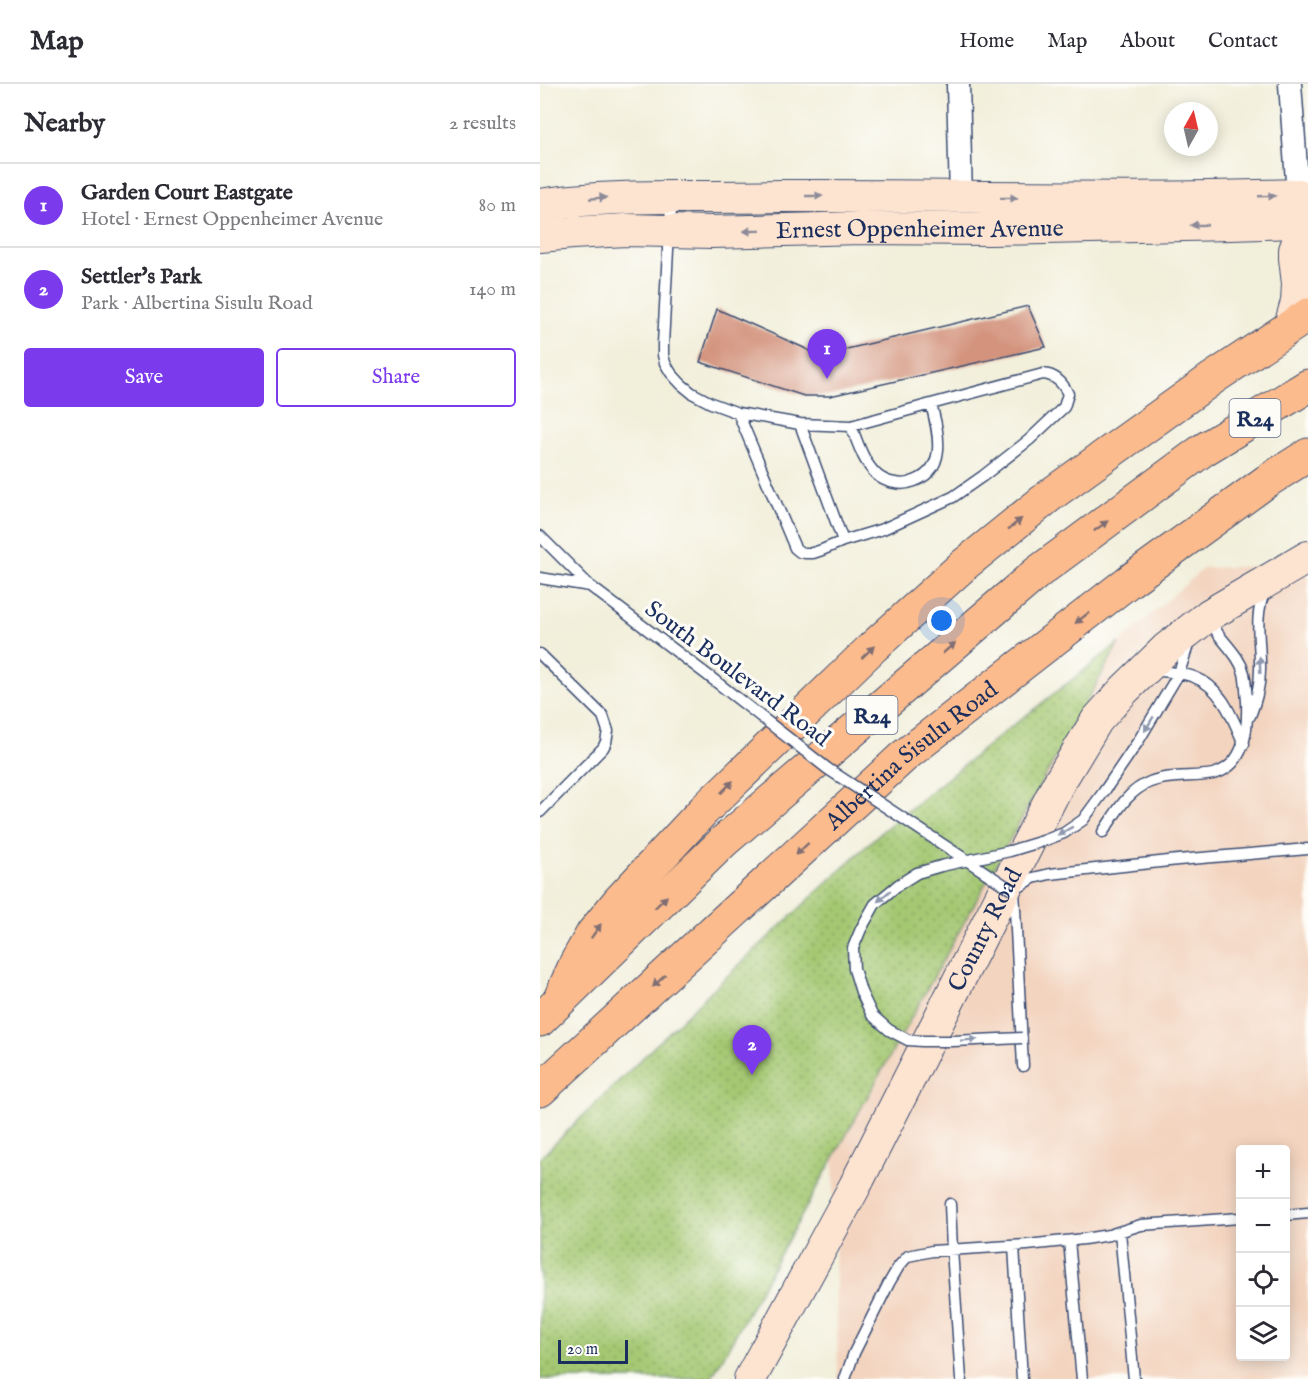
<!DOCTYPE html>
<html lang="en">
<head>
<meta charset="utf-8">
<style>
  :root { --surface:#fff; --page:#f2f2f3; --text:#2b2b33; --muted:#7c7c81; --line:#e1e1e2; --accent:#7c3aed }
  body { margin:0; font-family:"IM FELL English",serif; background:var(--page); color:var(--text) }
  .controls { position:absolute; right:18px; bottom:18px; display:grid; overflow:hidden; border-radius:6px; box-shadow:0 3px 15px #0003 }
  .controls button { width:54px; height:54px; display:grid; place-items:center; padding:0; border:0; border-bottom:2px solid var(--line); background:var(--surface); color:var(--text); font:30px sans-serif }
  .compass { position:absolute; left:624px; top:18px; width:54px; height:54px; border-radius:50%; background:var(--surface); box-shadow:0 3px 15px #0003; rotate:8deg }
  .scale { position:absolute; left:18px; bottom:15px; width:70px; box-sizing:border-box; padding-left:6px; border:3px solid #1b2f5e; border-top:0; font-size:16px; line-height:21px; white-space:nowrap; color:#1b2f5e; -webkit-text-stroke:4px #fdfcf7; paint-order:stroke }
  .you { position:absolute; left:402px; top:537px; width:21px; height:21px; margin:-15px; border:4px solid #fff; border-radius:50%; background:#1a73e8; box-shadow:0 0 0 9px #1a73e833 }
  .badge { display:grid; place-items:center; width:39px; height:39px; border-radius:50%; background:var(--accent); color:#fff; font-size:20px; font-weight:700 }
  .pin { position:absolute; translate:-50% -50px; filter:drop-shadow(0 2px 3px #0008) }
  .pin::after { content:''; position:absolute; top:32px; width:21px; height:18px; background:inherit; clip-path:polygon(0 0,100% 0,50% 100%) }
  .list { margin:0; padding:0; list-style:none }
  h2 { display:flex; justify-content:space-between; align-items:center; height:78px; margin:0; padding:0 24px; font-size:26px }
  h2 small { font-size:20px; font-weight:400; color:var(--muted) }
  .list li { display:grid; grid-template-columns:39px 1fr auto; gap:18px; align-items:center; box-sizing:border-box; height:84px; padding:0 24px; border-top:2px solid var(--line) }
  .list b { display:block; font-size:22px; white-space:nowrap }
  .list p { margin:0; font-size:20px; white-space:nowrap; color:var(--muted) }
  .list em { font-size:20px; font-style:normal; color:var(--muted) }
  .actions { display:flex; gap:12px; padding:18px 24px }
  .actions a { flex:1; padding:14px 0; border:2px solid var(--accent); border-radius:6px; text-align:center; font-size:21px; color:var(--accent) }
  .actions .main { background:var(--accent); color:#fff }
  .icon { flex:none; width:33px; height:33px; fill:none; stroke:currentColor; stroke-width:2; stroke-linecap:round; stroke-linejoin:round }
  .map { position:relative; flex:none; width:768px; height:1295px; overflow:hidden }
  header { display:flex; align-items:center; gap:36px; box-sizing:border-box; height:84px; padding:0 30px; background:var(--surface); border-bottom:2px solid var(--line) }
  header strong { font-size:28px }
  nav { display:flex; gap:33px; margin-inline-start:auto; font-size:21px }
  main { display:flex }
  aside { flex:1; background:var(--surface) }
  .map>svg:first-child { display:block }
</style>
</head>
<body>
<header>
<strong>Map</strong>
<nav><a>Home</a><a>Map</a><a>About</a><a>Contact</a></nav>
</header>
<main>
<aside>
<h2>Nearby<small>2 results</small></h2>
<ul class="list">
<li><span class="badge">1</span><div><b>Garden Court Eastgate</b><p>Hotel · Ernest Oppenheimer Avenue</p></div><em>80 m</em></li>
<li><span class="badge">2</span><div><b>Settler's Park</b><p>Park · Albertina Sisulu Road</p></div><em>140 m</em></li>
</ul>
<div class="actions"><a class="main">Save</a><a>Share</a></div>
</aside>
<div class="map">
<svg width="768" height="1295" viewBox="0 0 768 1295">
  <defs>
    <pattern id="park-dots" width="8" height="8" patternUnits="userSpaceOnUse" patternTransform="scale(1.5)"><rect width="8" height="8" fill="#a4c872"/><path d="M2 2h.1M6 6h.1" fill="none" stroke="#85a361" stroke-width="1.8" stroke-linecap="round"/></pattern>
  </defs>
  <rect width="100%" height="100%" fill="#fdfcf7"/>
  <filter id="ink" filterUnits="userSpaceOnUse"><feTurbulence type="fractalNoise" baseFrequency=".0167" numOctaves="2"/><feDisplacementMap in="SourceGraphic" scale="12" xChannelSelector="R" yChannelSelector="G"/><feConvolveMatrix kernelMatrix="1 2 1 2 8 2 1 2 1" color-interpolation-filters="sRGB"/></filter>
  <filter id="wash" filterUnits="userSpaceOnUse"><feTurbulence type="fractalNoise" baseFrequency=".008" numOctaves="4" result="noise"/><feDisplacementMap in="SourceGraphic" scale="24" xChannelSelector="R" yChannelSelector="G"/><feGaussianBlur stdDeviation="1.35" result="paint"/><feColorMatrix in="noise" values="0 0 0 0 0 0 0 0 0 0 0 0 0 0 0 0 0 1.4 0 .05"/><feComposite in="paint" operator="in"/></filter>
  <g filter="url(#wash)">
    <rect width="100%" height="100%" fill="#f2efdb"/>
    <path fill="#f3d4bf" fill-rule="evenodd" d="M 768,480 L 768,1295 L 298,1295 L 287,815 L 664,484 ZM 700,1066 L 746,1066 L 746,1272 L 700,1272 Z"/>
    <path fill="url(#park-dots)" stroke="#607c68" stroke-width="1.5" d="M 579,559 L 171,1295 L 0,1295 L 0,1074 L 169,909 L 340,749 L 457,654 Z"/>
    <g id="blocks">
      <path fill="#d3937d" d="M 488,222 L 506,263 L 290,312 L 264,312 L 160,278 L 177,225 L 262,263 L 286,275 L 307,265 Z"/>
    </g>
  </g>
  <g filter="url(#ink)">
    <use href="#blocks" fill-opacity="0" stroke="#3b4c71" stroke-width="1.5"/>
    <g fill="none" stroke-linecap="round" stroke-linejoin="round">
      <defs>
        <path id="lane" d="M 132,116 L 129,147 L 123,260 L 123,271 L 125,279 L 131,289 L 141,300 L 152,309 L 171,319 L 198,329 L 260,340 L 311,342 L 391,320 C 399,350 409,389 368,399 C 358,401 345,398 337,391 C 323,378 318,359 311,342
          M 198,329 L 255,464 L 260,468 L 265,469 L 273,469 L 282,466 L 303,457 L 343,445 L 413,413 L 443,392 L 489,356 L 524,323 L 528,310 C 523,299 516,291 503,290 L 391,320
          M 260,340 L 303,457
          M 0,452 L 50,502 L 170,593
          M 0,494 L 50,502
          M 0,570 L 63,632 L 68,647 L 66,658 L 63,664 L 0,728
          M 612,586 C 626,588 641,588 654,593 C 682,603 693,635 704,660
          M 710,632 C 716,616 720,603 720,586 C 721,559 713,533 725,507
          M 565,706 L 599,656 L 639,589 L 649,558
          M 563,748 C 576,729 587,707 610,698 C 630,690 653,694 673,690 C 706,682 708,644 707,617 C 706,608 706,598 704,589 C 700,574 688,563 679,551 C 675,546 673,540 671,534
          M 476,805 L 493,794 L 510,790 L 638,776 L 768,765
          M 474,806 L 483,982
          M 410,1120 L 412,1166 L 421,1295
          M 746,1131 L 768,1129
          M 580,1148 L 594,1295
          M 529,1157 L 542,1295
          M 474,1162 L 482,1295
          M 305,1295 L 314,1269 L 349,1199 L 359,1182 L 368,1172 L 392,1167 L 487,1161 L 544,1155 L 569,1151 L 601,1141 L 700,1134"/>
        <path id="street" d="M 418,0 L 421,114
          M 750,0 L 758,111"/>
        <g id="secondary">
          <path d="M 0,121 C 44,114 87,113 131,113 C 168,113 204,113 240,112 C 413,111 585,117 758,111 L 761,149 L 755,166 L 755,174 L 758,200 L 757,218 L 750,242"/>
          <path id="s1" d="M 0,152 L 32,149 L 86,146 L 172,148 L 321,144 L 451,145 L 691,140 L 760,138"/>
          <path id="s2" d="M 210,1295 L 315,1102 L 517,702 L 557,636 L 584,606 L 627,564 L 669,531 L 768,473"/>
        </g>
        <g id="highway">
          <path d="M 19,917 L 36,879 L 53,849 L 78,818 L 164,726 L 333,563 L 425,480 L 513,409 L 673,294 L 768,231"/>
          <path d="M 0,936 L 184,757 L 498,488 L 663,366 L 768,302"/>
          <path id="s3" d="M 0,1006 L 364,672 L 588,498 L 727,397 L 768,371"/>
        </g>
      </defs>
      <use href="#lane" stroke="#3b4c71" stroke-width="13"/>
      <use href="#street" stroke="#3b4c71" stroke-width="25"/>
      <use href="#secondary" stroke="#3b4c71" stroke-width="34"/>
      <use href="#highway" stroke="#3b4c71" stroke-width="35"/>
      <use href="#lane" stroke="#fff" stroke-width="10"/>
      <use href="#street" stroke="#fff" stroke-width="22"/>
      <use href="#secondary" stroke="#fde4d1" stroke-width="32"/>
      <use href="#highway" stroke="#fbbb8d" stroke-width="33"/>
      <defs>
        <path id="lane-bridge" d="M 170,593 L 288,685 L 472,806
          M 482,954 L 413,957 L 382,957 L 368,956 L 349,946 L 332,931 L 321,908 L 314,885 L 313,864 L 321,845 L 335,820 L 358,801 L 377,789 L 401,782 L 470,767 L 503,757 L 524,749 L 543,736 L 565,706"/>
      </defs>
      <use href="#lane-bridge" stroke="#3b4c71" stroke-width="13" stroke-linecap="butt"/>
      <use href="#lane-bridge" stroke="#fff" stroke-width="10"/>
    </g>
    <defs><path id="oneway-solid" d="M-6-.8H1V-3.2L6.5 0L1 3.2V.8H-6Z" transform="scale(1.5)"/></defs>
    <g fill="#8c8a98">
      <use href="#oneway-solid" transform="translate(274 112)"/>
      <use href="#oneway-solid" transform="translate(727 112) rotate(-2)"/>
      <use href="#oneway-solid" transform="translate(58 114) rotate(-5)"/>
      <use href="#oneway-solid" transform="translate(469 114)"/>
      <use href="#oneway-solid" transform="translate(659 141) rotate(179)"/>
      <use href="#oneway-solid" transform="translate(212 147) rotate(179)"/>
    </g>
    <g fill="#806e73">
      <use href="#oneway-solid" transform="translate(475 440) rotate(-39)"/>
      <use href="#oneway-solid" transform="translate(561 442) rotate(-36)"/>
      <use href="#oneway-solid" transform="translate(542 534) rotate(142)"/>
      <use href="#oneway-solid" transform="translate(409 564) rotate(-41)"/>
      <use href="#oneway-solid" transform="translate(328 568) rotate(-44)"/>
      <use href="#oneway-solid" transform="translate(187 703) rotate(-45)"/>
      <use href="#oneway-solid" transform="translate(262 765) rotate(137)"/>
      <use href="#oneway-solid" transform="translate(121 818) rotate(-44)"/>
      <use href="#oneway-solid" transform="translate(56 847) rotate(-55)"/>
      <use href="#oneway-solid" transform="translate(119 897) rotate(137)"/>
    </g>
    <g fill="#8d97ae">
      <use href="#oneway-solid" transform="translate(720 581) rotate(-92)"/>
      <use href="#oneway-solid" transform="translate(609 640) rotate(121)"/>
      <use href="#oneway-solid" transform="translate(525 747) rotate(151)"/>
      <use href="#oneway-solid" transform="translate(344 812) rotate(139)"/>
      <use href="#oneway-solid" transform="translate(429 956) rotate(-4)"/>
    </g>
  </g>
  <g text-anchor="middle" stroke-width="6" stroke-linejoin="round" paint-order="stroke">
    <g fill="#fdfcf7" stroke="#5f6c8c" stroke-width="1.5">
      <rect x="689.5" y="315" width="51" height="38" rx="4.5"/>
      <rect x="306.5" y="612" width="51" height="38" rx="4.5"/>
    </g>
    <g font-size="22" font-weight="bold" fill="#1b2f5e">
      <text x="715" y="342">R24</text>
      <text x="332" y="639">R24</text>
    </g>
    <g font-size="24" fill="#1b2f5e" stroke="#fdfcf7">
      <text dy="8" stroke="none"><textPath href="#s1" startOffset="380">Ernest Oppenheimer Avenue</textPath></text>
      <text transform="translate(198 589) rotate(37)" y="8">South Boulevard Road</text>
      <text dy="8" stroke="none"><textPath href="#s3" startOffset="500">Albertina Sisulu Road</textPath></text>
      <text dy="8" stroke="none"><textPath href="#s2" startOffset="507">County Road</textPath></text>
    </g>
  </g>
</svg>
<div class="controls">
<button>+</button>
<button>−</button>
<button><svg class="icon" aria-label="locate" viewBox="0 0 24 24"><circle cx="12" cy="12" r="6"/><path d="M12 2v4M12 18v4M2 12h4M18 12h4"/></svg></button>
<button><svg class="icon" aria-label="layers" viewBox="0 0 24 24"><path d="M12 4l9 5-9 5-9-5zM3 14l9 5 9-5"/></svg></button>
</div>
<svg class="compass" viewBox="-18 -18 36 36"><path d="M0-13l5 13h-10z" fill="#e53935"/><path d="M0 13l5-13h-10z" fill="#7c7c81"/></svg>
<div class="scale">20 m</div>
<div class="you"></div>
<div class="pin badge" style="left:287px;top:295px">1</div>
<div class="pin badge" style="left:212px;top:991px">2</div>
</div>
</main>
</body>
</html>
